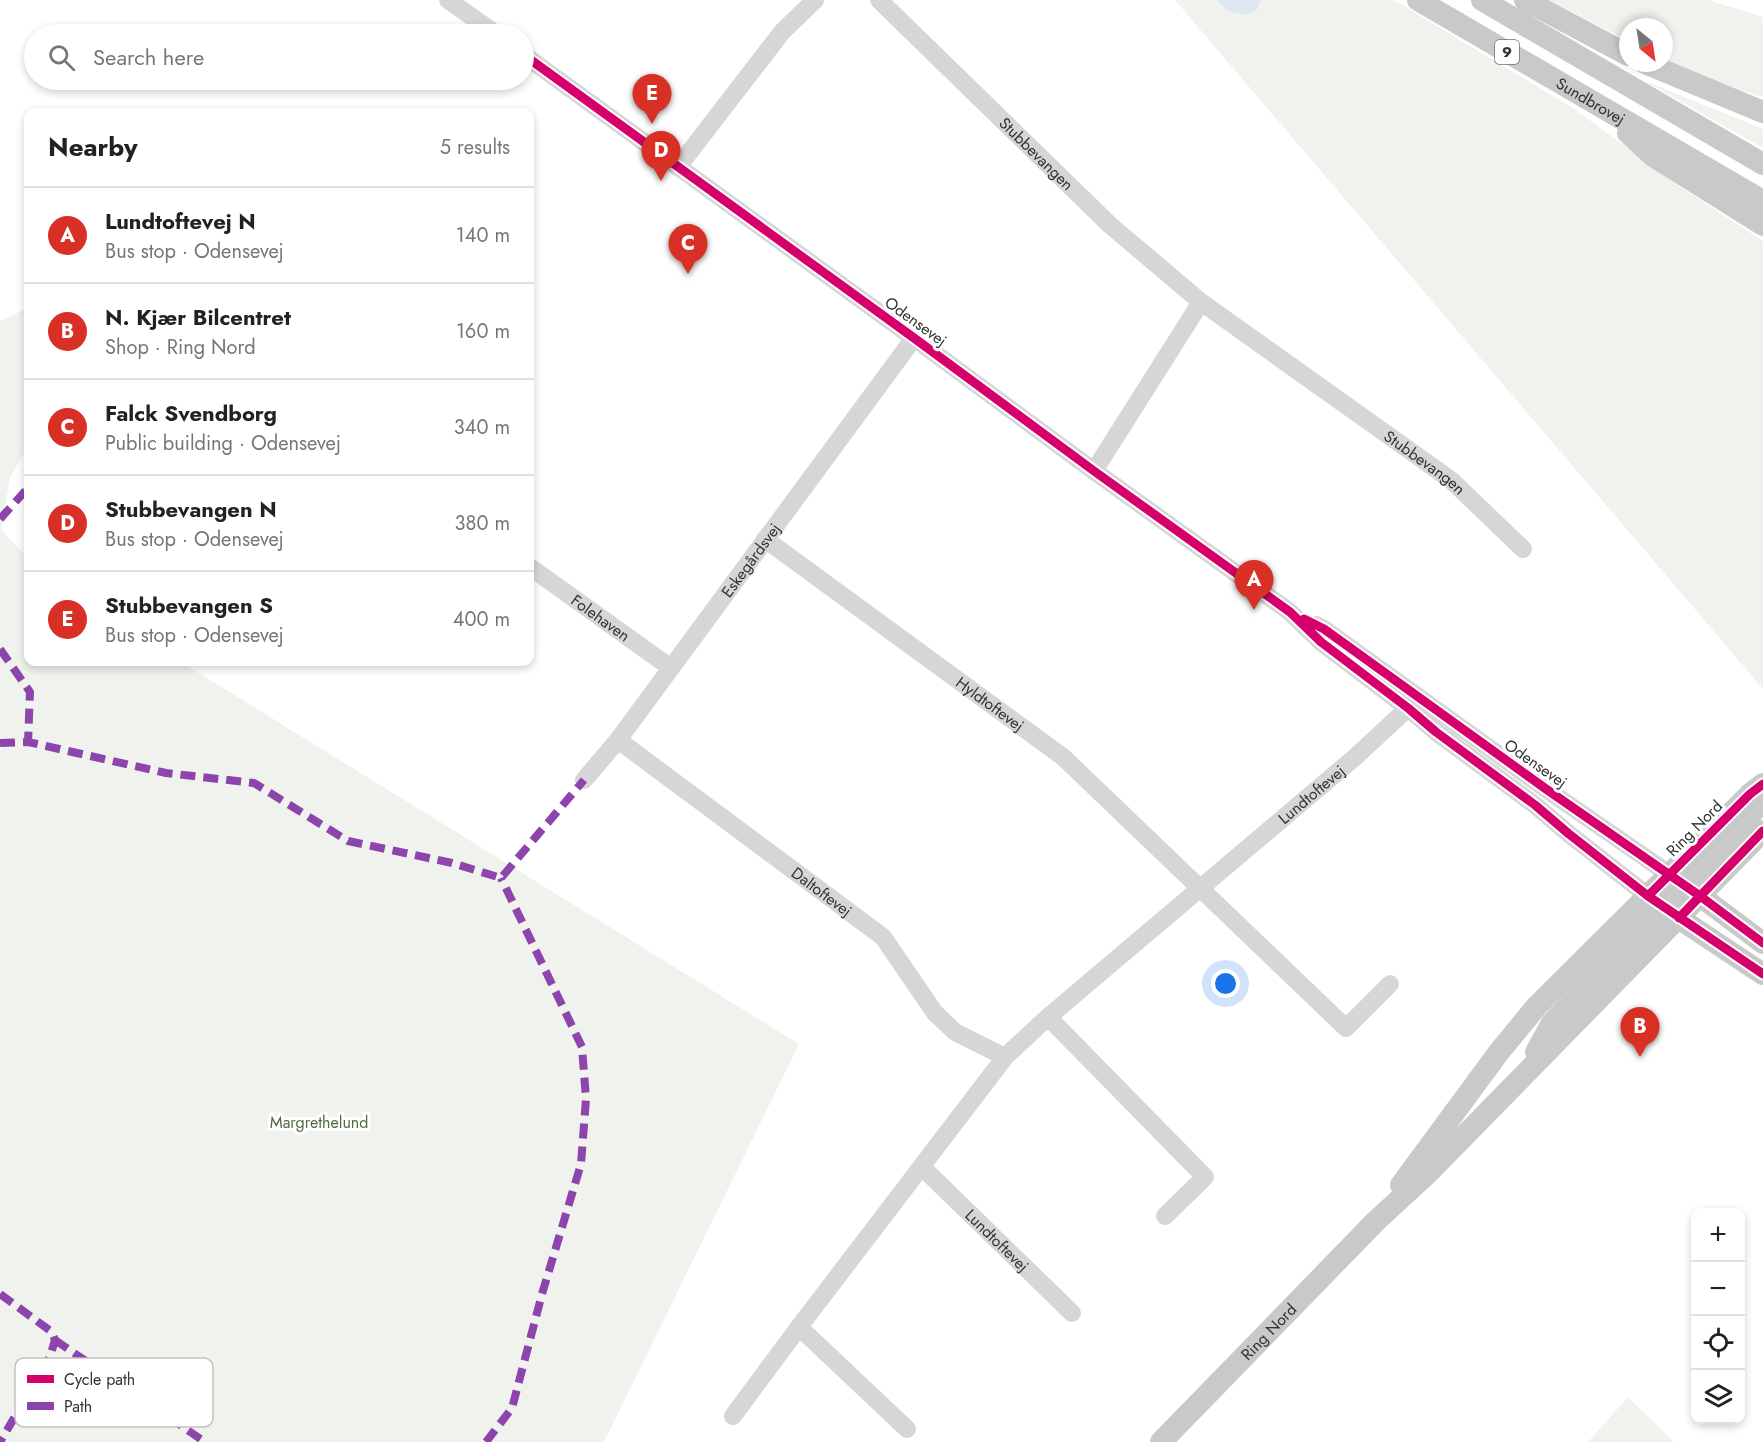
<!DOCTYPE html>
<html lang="en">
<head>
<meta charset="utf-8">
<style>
  :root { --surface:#fff; --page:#f2f2f2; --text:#222; --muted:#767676; --line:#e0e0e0; --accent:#d93025 }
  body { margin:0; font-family:Jost,sans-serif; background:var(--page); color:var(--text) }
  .controls { position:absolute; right:18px; bottom:18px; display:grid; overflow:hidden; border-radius:12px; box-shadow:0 3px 9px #0003 }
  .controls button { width:54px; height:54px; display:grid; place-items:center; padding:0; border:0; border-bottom:2px solid var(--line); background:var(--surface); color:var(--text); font:30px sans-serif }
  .compass { position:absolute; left:1619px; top:18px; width:54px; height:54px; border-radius:50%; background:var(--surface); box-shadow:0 3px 9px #0003; rotate:150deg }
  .you { position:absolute; left:1226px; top:984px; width:21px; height:21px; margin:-15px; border:4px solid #fff; border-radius:50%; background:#1a73e8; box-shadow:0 0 0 9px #1a73e833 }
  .badge { display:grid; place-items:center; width:39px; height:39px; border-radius:50%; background:var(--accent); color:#fff; font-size:20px; font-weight:700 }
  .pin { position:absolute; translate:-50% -50px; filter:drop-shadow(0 2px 3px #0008) }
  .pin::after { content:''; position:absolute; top:32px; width:21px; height:18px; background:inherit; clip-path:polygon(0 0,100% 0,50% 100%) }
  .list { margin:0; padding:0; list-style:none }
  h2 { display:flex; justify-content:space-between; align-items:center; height:78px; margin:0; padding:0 24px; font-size:26px }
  h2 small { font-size:20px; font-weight:400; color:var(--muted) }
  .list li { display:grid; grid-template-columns:39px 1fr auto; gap:18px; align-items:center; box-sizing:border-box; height:96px; padding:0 24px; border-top:2px solid var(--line) }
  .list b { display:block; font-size:22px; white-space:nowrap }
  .list p { margin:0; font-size:20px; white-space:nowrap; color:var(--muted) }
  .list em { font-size:20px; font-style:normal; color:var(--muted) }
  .icon { flex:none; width:33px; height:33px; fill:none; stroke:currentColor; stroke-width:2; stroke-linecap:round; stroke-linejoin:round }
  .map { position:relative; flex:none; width:1763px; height:1442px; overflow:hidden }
  .search { position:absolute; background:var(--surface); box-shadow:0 3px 9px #0003; left:24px; top:24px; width:510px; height:66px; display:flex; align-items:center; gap:15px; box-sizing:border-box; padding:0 21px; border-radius:33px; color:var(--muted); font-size:22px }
  .panel { position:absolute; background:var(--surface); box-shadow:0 3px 9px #0003; left:24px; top:108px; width:510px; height:558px; border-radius:12px }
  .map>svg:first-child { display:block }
</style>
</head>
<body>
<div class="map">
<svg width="1763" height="1442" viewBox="0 0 1763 1442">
  <rect width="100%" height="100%" fill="#fff"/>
  <path fill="#f0f3ed" d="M 1175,0 L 1394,0 L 1576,110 L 1677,185 L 1763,241 L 1763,689 Z
    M 1549,0 L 1708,0 L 1763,17 L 1763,97 L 1690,74 L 1664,60 L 1664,27 L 1628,27 L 1628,41 Z
    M 1643,80 L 1763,129 L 1763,148 Z
    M 28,308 L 28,447 L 10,477 L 1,530 L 28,558 L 28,662 L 181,662 L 799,1044 L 604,1442 L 0,1442 L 0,321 Z
    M 1628,1397 L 1674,1442 L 1588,1442 Z"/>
  <path fill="#dee8f1" d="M 1217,0 L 1261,0 L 1257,10 L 1245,15 L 1228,11 Z"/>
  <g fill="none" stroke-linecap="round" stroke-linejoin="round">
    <g stroke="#d6d6d6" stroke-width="18">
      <path d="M 448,0 L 496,34"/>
      <path id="s1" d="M 879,0 L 1110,225 L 1201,302 L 1451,480 L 1523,549"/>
      <path d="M 524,55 L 914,338 L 1094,471 L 1290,612 L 1321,642 L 1408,708 L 1436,732 L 1535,805 L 1569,834 L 1648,896"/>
      <path d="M 678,167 L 782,32 L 815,0"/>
      <path d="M 1094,471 L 1201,302"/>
      <path id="s2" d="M 765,539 L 1063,757 L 1346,1028 L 1390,984"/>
      <path id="s3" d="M 530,567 L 671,668"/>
      <path d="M 1316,625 L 1324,629 L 1546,789 L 1669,874"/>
      <path id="s4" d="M 618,740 L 883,937 L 935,1013 L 955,1032 L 1005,1057"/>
      <path id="s5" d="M 584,780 L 618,740 L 914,338"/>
      <path d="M 1048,1017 L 1205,1177 L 1165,1216"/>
      <path id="s6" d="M 922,1167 L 1072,1313"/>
      <path d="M 799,1327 L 907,1429"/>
      <path id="s7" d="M 733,1416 L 799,1327 L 1005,1057 L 1048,1017 L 1353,759 L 1408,708 L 1417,696"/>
    </g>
    <g stroke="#c9c9c9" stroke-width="22">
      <path id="s8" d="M 1418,0 L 1763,201"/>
      <path d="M 1482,0 L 1763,164"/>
      <path d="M 1525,0 L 1628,55"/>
      <path d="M 1645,63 L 1763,112"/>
      <path d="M 1628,133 L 1653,156 L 1763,225"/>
      <path d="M 1688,887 L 1763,943"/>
      <path d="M 1668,911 L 1763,974"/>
      <path d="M 1679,911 L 1678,898 L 1684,885 L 1742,825 L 1763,800"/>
      <path d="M 1536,1052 L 1552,1023 L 1664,907 L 1670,891 L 1669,874"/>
      <path d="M 1401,1185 L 1499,1052 L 1536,1007 L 1750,794 L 1763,784"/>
      <path id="s9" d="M 1161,1442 L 1376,1221 L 1426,1175 L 1763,831"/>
    </g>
    <path stroke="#8e44ad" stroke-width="8" stroke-dasharray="15 8" stroke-linecap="butt" d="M 0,519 L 28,488
      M 0,649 L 30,692 L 28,742
      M 0,743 L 28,742 L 166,773 L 254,783 L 348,841 L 452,863 L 501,878 L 584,780
      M 0,1294 L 52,1332 L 55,1340 L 50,1357 L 0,1442
      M 55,1340 L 205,1442
      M 486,1442 L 512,1408 L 542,1294 L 581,1164 L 586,1099 L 582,1047 L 501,878"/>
    <defs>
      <path id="cycleway" d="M 524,55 L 914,338 L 1094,471 L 1290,612 L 1321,642 L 1408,708 L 1436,732 L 1535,805 L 1569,834 L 1648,896 L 1763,974
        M 1304,619 L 1324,629 L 1546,789 L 1700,896 L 1763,943
        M 1648,896 L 1750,794 L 1763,784
        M 1679,918 L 1763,831"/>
    </defs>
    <use href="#cycleway" stroke="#fff" stroke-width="13"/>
    <use href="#cycleway" stroke="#d6006c" stroke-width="9"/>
  </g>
  <g text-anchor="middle" stroke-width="6" stroke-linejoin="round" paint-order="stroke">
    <rect fill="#fff" stroke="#707070" stroke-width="1.5" x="1495" y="40" width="24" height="24" rx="4.5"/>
    <g font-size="15" font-weight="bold" fill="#323232">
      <text x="1507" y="57">9</text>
    </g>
    <g font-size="16" fill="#323232" stroke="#fff">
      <text dy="6" stroke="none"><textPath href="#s8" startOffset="200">Sundbrovej</textPath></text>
      <text dy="6" stroke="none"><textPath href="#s1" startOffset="220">Stubbevangen</textPath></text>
      <text transform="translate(916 321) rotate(36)" y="6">Odensevej</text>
      <text dy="6" stroke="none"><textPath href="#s1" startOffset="717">Stubbevangen</textPath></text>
      <text dy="6" stroke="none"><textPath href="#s5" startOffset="276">Eskegårdsvej</textPath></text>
      <text dy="6" stroke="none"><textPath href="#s3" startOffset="87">Folehaven</textPath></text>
      <text dy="6" stroke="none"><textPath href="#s2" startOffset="279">Hyldtoftevej</textPath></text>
      <text transform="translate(1536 763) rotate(35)" y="6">Odensevej</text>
      <text dy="6" stroke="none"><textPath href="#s7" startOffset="854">Lundtoftevej</textPath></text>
      <text transform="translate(1694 828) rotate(-45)" y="6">Ring Nord</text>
      <text dy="6" stroke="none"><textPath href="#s4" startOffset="254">Daltoftevej</textPath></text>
      <text dy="6" stroke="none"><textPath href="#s6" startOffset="105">Lundtoftevej</textPath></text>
      <text dy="6" stroke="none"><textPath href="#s9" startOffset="154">Ring Nord</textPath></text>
    </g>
    <g font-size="16" fill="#526b42" stroke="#fff">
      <text x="319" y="1128">Margrethelund</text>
    </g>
  </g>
  <rect x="15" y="1358" width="198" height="69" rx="9" fill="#fff" stroke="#c2c2c2" stroke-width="1.5"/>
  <rect x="27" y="1375" width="27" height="8" fill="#d6006c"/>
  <rect x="27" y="1402" width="27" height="8" fill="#8e44ad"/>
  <g font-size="16" fill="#323232">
    <text x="64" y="1385">Cycle path</text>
    <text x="64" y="1412">Path</text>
  </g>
</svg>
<div class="controls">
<button>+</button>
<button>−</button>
<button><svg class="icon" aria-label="locate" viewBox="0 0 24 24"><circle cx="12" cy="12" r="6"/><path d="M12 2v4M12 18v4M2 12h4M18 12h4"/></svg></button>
<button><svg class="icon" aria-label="layers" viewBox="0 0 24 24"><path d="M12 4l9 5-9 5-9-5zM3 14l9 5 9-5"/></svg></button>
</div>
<svg class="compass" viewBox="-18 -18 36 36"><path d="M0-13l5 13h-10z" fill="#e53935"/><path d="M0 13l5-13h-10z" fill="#767676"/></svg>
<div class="you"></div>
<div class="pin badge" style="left:1254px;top:610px">A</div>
<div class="pin badge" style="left:1640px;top:1057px">B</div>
<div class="pin badge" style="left:688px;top:274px">C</div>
<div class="pin badge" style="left:661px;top:181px">D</div>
<div class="pin badge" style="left:652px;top:124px">E</div>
<div class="search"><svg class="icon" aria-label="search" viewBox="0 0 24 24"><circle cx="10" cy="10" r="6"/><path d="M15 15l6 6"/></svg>Search here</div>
<section class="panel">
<h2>Nearby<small>5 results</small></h2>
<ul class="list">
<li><span class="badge">A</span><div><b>Lundtoftevej N</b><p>Bus stop · Odensevej</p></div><em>140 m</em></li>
<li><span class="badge">B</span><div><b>N. Kjær Bilcentret</b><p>Shop · Ring Nord</p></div><em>160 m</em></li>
<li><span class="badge">C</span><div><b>Falck Svendborg</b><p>Public building · Odensevej</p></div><em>340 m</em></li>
<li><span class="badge">D</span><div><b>Stubbevangen N</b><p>Bus stop · Odensevej</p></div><em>380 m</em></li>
<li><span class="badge">E</span><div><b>Stubbevangen S</b><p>Bus stop · Odensevej</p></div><em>400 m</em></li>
</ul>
</section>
</div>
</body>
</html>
